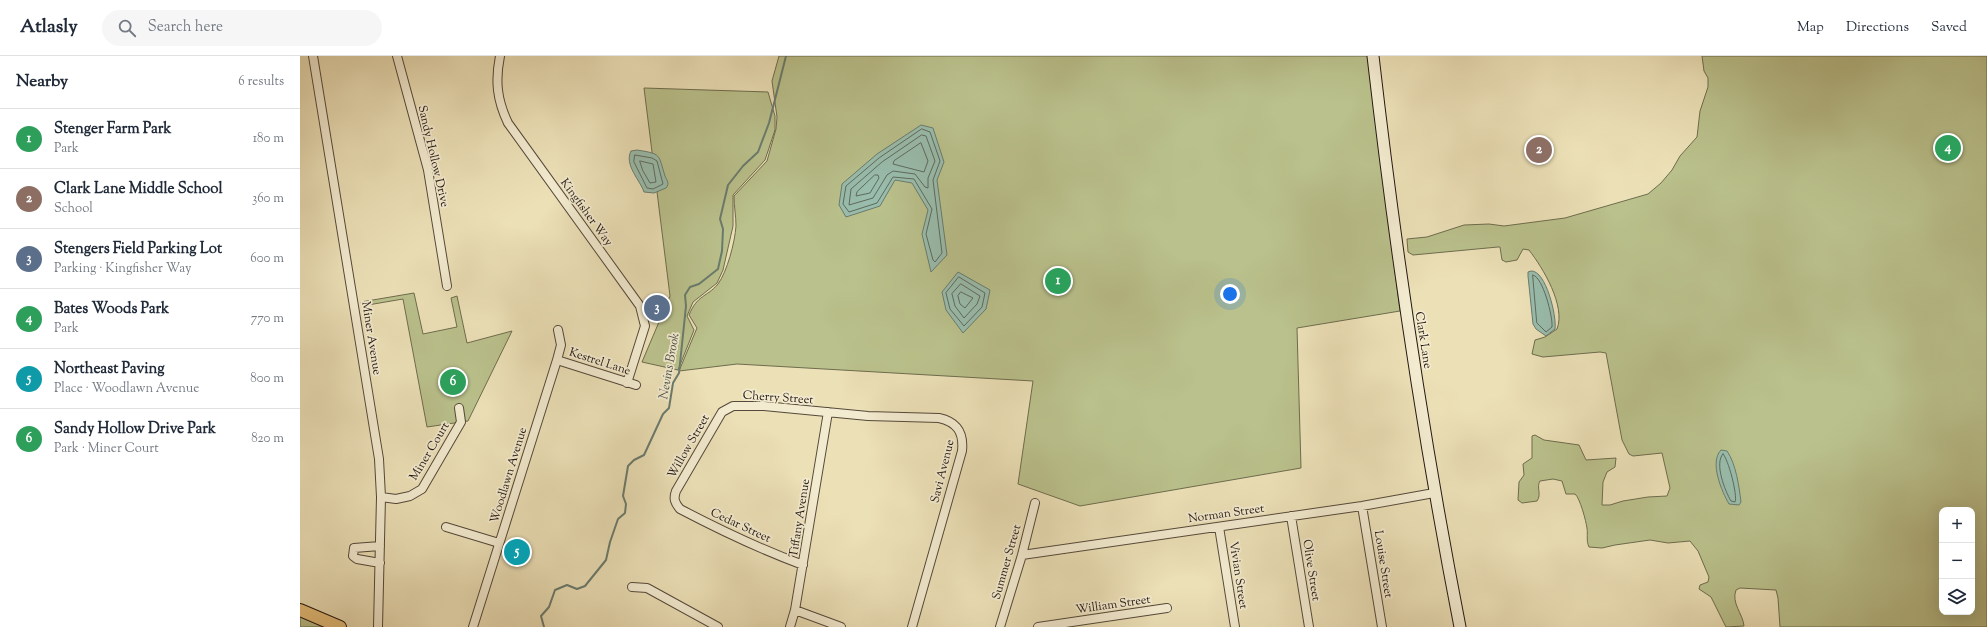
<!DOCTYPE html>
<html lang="en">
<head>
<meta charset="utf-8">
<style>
  :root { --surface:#fff; --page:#f6f6f7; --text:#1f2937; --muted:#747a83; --line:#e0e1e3; --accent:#8f2418 }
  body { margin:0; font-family:"Sorts Mill Goudy",serif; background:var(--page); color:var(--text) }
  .controls { position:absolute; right:12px; bottom:12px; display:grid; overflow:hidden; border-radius:8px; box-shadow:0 4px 16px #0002 }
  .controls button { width:36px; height:36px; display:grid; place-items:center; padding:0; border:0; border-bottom:1px solid var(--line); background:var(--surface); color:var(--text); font:20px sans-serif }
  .you { position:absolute; left:930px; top:238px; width:14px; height:14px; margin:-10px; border:3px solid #fff; border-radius:50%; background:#1a73e8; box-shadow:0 0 0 6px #1a73e833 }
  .badge { display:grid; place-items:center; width:26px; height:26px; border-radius:50%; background:var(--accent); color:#fff; font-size:13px; font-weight:700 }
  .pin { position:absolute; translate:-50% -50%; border:2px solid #fff; box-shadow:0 1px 4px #0006 }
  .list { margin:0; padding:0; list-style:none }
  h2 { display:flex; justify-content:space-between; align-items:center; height:52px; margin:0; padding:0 16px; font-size:17px }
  h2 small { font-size:13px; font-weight:400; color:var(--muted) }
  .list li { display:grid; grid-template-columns:26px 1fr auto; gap:12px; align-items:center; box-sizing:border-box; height:60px; padding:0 16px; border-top:1px solid var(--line) }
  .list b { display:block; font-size:15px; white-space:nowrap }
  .list p { margin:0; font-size:13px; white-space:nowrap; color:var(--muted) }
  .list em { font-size:13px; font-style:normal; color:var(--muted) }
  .icon { flex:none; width:22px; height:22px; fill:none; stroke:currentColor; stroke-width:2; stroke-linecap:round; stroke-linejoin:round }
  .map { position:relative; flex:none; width:1687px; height:571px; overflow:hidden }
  header { display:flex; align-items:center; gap:24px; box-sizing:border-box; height:56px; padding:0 20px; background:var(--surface); border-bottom:1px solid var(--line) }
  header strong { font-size:19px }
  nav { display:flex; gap:22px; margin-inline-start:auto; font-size:14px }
  .search { width:280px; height:36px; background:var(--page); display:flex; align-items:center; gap:10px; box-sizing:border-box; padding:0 14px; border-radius:22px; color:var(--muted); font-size:15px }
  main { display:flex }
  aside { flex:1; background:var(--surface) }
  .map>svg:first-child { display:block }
</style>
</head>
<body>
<header>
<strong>Atlasly</strong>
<div class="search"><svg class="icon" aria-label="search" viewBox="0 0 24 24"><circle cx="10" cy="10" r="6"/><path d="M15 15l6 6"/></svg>Search here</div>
<nav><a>Map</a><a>Directions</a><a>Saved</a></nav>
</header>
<main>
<aside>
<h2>Nearby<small>6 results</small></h2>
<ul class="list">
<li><span class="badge" style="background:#2e9e5b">1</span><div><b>Stenger Farm Park</b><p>Park</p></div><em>180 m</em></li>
<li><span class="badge" style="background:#8d6e63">2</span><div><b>Clark Lane Middle School</b><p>School</p></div><em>360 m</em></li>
<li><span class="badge" style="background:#5c6f8a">3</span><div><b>Stengers Field Parking Lot</b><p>Parking · Kingfisher Way</p></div><em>600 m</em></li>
<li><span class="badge" style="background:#2e9e5b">4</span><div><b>Bates Woods Park</b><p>Park</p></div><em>770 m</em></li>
<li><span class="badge" style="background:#0f9aa8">5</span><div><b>Northeast Paving</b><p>Place · Woodlawn Avenue</p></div><em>800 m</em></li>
<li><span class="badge" style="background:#2e9e5b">6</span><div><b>Sandy Hollow Drive Park</b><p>Park · Miner Court</p></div><em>820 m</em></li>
</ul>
</aside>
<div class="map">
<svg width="1687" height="571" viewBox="0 0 1687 571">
  <rect width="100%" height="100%" fill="#ece0b7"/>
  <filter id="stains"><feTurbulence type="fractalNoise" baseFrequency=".005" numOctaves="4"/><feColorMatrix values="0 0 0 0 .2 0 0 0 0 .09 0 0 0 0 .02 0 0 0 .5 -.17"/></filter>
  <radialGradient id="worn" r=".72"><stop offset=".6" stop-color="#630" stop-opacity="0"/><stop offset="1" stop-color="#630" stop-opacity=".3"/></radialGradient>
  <path fill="#bac18c" stroke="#6e6c4e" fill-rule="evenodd" d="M 479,0 L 1068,0 L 1100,255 L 997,272 L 1001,412 L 780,450 L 718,428 L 733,325 L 437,308 L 379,315 L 397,272 L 389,259 C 398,238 406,242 418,228 C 427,216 435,186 436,170 C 436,160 434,150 434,140 L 467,105 L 476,73 L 477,61 L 472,25 Z
    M 1402,0 L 1687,0 L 1687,571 L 1480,571 L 1478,542 L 1476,534 L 1440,532 L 1436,534 C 1431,547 1443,558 1444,570 L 1426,571 L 1411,541 L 1399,533 L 1400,529 L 1408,526 L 1409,521 L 1398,495 L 1390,485 L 1368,487 L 1350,484 L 1315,489 L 1302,492 L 1289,491 C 1286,485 1288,479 1287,472 C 1286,465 1280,442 1275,438 L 1266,438 L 1262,425 L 1253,423 L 1240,425 C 1236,431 1242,438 1237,445 L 1222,447 L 1218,444 L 1219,426 L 1224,419 L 1223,408 L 1232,402 L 1232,380 L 1235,379 L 1244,384 L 1279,389 L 1286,404 L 1316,402 L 1315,411 L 1307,416 L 1303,426 L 1302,449 L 1310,449 L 1323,445 L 1348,441 L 1367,440 L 1370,432 L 1362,397 L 1333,400 L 1329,398 L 1322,384 L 1306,297 L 1300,296 L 1243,301 L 1232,298 L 1235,284 L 1245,281 L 1257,273 C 1266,250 1243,212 1229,194 L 1223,193 L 1217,204 L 1206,206 L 1202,204 L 1200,191 L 1198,191 L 1113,199 L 1108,196 L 1107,183 L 1127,181 L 1164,169 L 1189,168 L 1204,170 L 1265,162 L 1348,138 L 1361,127 L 1372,114 L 1380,100 L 1397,81 L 1400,55 L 1408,31 L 1408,22 L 1404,15 ZM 1642,454 L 1672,454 L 1672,556 L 1642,556 Z
    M 344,32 L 468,36 L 475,60 L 475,74 L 465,104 L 433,139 L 433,170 L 423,214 L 417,227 L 393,246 L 387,260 L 394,274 L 378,314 L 342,306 L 370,240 Z
    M 114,237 L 123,278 L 157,271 L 151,242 L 157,240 L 167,287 L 212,275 L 168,365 L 127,371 L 103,243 L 62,250 L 61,246 Z
    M 0,561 L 23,571 L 0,571 Z"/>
  <path fill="#99bdad" stroke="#697b6e" d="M 621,69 L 633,72 L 644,106 L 637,124 L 647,199 L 631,216 L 622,178 L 628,154 L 612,127 L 595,124 L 580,150 L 546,161 L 539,149 L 542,128 L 577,98 Z
    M 337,94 C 362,98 358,98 365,120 C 367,125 370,127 366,132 L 354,137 L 344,136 C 340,124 324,109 331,95 Z
    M 1231,215 C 1246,214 1257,261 1255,273 L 1246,280 L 1236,273 L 1233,268 L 1228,220 L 1228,216 Z
    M 658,216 L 690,234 L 686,253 L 663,277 L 646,254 L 642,236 Z
    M 1421,394 L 1427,395 C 1436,408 1439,430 1441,446 L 1439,449 L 1429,448 C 1422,436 1409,406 1421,394 Z"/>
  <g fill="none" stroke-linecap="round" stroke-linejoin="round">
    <path stroke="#5e6a5e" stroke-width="1" d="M 622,73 L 630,76 L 640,105 L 633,124 L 642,197 L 635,206 L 633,204 L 626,178 L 632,153 L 614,123 L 593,121 L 577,147 L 549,156 L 543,148 L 546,130 L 579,102 Z
      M 622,79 L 626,80 L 635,105 L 628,122 L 628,132 L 625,131 L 615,118 L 593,115 L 587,119 L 573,142 L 549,149 L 551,133 L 582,106 Z
      M 621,87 L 628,105 L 624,116 L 593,108 L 594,105 Z
      M 335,99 L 352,102 L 357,105 L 363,128 L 353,133 L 347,132 L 334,106 Z
      M 340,105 L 353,108 L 356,126 L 350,127 L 343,115 Z
      M 575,119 L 578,119 L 579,122 L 570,137 L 556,140 L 557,136 Z
      M 1233,219 C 1243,221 1253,261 1252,271 L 1246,276 L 1237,267 Z
      M 659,221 L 685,237 L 682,251 L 664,270 L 650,253 L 646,237 Z
      M 661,228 L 680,240 L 677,248 L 664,262 L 655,250 L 652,238 Z
      M 661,236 L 673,242 L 665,252 L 660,248 L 658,240 Z
      M 1423,398 C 1428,402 1438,440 1435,446 L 1431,445 C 1425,435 1414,407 1423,398 Z"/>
    <path stroke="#697b6e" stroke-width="2" d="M 244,571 L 241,560 L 249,551 L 255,534 L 267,529 L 277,533 L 285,530 L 306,504 L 310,486 L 318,463 L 325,457 L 326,448 L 323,440 L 328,410 L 334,404 L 344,399 L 363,358 L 369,352 L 373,327 L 379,317 L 386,250 L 385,239 L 390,231 L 399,228 L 418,213 L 422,195 L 423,173 L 420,163 L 428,129 L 443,110 L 458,96 L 469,67 L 486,0"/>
    <defs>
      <path id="street" d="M 13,0 L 79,403 L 81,441 L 78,571
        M 97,0 L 128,114 L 147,230
        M 200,0 C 195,25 197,44 208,67 L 340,250 L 345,270 L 327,327
        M 257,304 L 336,329
        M 81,441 L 96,443 L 110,440 L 122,433 L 161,366 L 159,352
        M 1062,450 L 1082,571
        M 991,460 L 1009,571
        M 146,471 L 199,487
        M 919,471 L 935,571
        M 722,499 L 1062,450 L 1134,437
        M 80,507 L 57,503 L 53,500 L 54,492 L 80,490
        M 503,509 C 460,493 420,474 380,453 C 375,447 373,443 376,435 L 422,356 L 433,350 L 464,350 L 568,360 L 639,362 C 657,366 664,376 662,395 L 612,571
        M 332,531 L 347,532 L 418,571
        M 495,554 L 541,571
        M 173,571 L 257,304 L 261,289 L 258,274
        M 490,571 L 495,554 L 528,356
        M 700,571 L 722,499 L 735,447
        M 738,571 L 867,552"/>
      <path id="secondary" d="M 1073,0 C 1095,191 1123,382 1160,571"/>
      <path id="primary" d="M 0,554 L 40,571"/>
    </defs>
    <use href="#street" stroke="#54493a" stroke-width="10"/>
    <use href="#secondary" stroke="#221710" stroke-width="13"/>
    <use href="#primary" stroke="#221710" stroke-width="14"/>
    <use href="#street" stroke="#f3ebd0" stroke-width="8"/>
    <use href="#secondary" stroke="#f3ebd0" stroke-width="11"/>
    <use href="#primary" stroke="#e6c07c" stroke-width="12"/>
  </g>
  <g text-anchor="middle" stroke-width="3.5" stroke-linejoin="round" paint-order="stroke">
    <g font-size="12" fill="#221710" stroke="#f3ebd0">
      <text transform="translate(134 100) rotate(77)" y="4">Sandy Hollow Drive</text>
      <text transform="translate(287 156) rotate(54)" y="4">Kingfisher Way</text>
      <text transform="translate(72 282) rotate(81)" y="4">Miner Avenue</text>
      <text transform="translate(1124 284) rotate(81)" y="4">Clark Lane</text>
      <text transform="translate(300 305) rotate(18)" y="4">Kestrel Lane</text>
      <text transform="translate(478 341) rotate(4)" y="4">Cherry Street</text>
      <text transform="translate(388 390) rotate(-60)" y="4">Willow Street</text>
      <text transform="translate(129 395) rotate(-59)" y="4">Miner Court</text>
      <text transform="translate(642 415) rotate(-76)" y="4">Savi Avenue</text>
      <text transform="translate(208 419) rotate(-73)" y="4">Woodlawn Avenue</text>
      <text transform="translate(926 457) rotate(-8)" y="4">Norman Street</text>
      <text transform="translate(499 462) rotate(-81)" y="4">Tiffany Avenue</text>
      <text transform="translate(441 469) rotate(25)" y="4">Cedar Street</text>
      <text transform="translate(706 506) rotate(-74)" y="4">Summer Street</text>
      <text transform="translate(1084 508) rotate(81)" y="4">Louise Street</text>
      <text transform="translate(1012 514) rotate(81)" y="4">Olive Street</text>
      <text transform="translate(939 519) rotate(81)" y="4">Vivian Street</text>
      <text transform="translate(813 548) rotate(-8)" y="4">William Street</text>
    </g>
    <g font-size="13" font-style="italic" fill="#4c5147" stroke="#f3ebd0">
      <text transform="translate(368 310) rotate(-80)" y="5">Nevins Brook</text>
    </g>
  </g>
  <rect width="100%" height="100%" filter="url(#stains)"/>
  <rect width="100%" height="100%" fill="url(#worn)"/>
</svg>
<div class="controls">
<button>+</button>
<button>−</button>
<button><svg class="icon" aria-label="layers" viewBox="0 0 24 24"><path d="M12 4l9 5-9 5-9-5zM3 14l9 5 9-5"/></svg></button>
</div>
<div class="you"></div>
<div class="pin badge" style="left:758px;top:225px;background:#2e9e5b">1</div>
<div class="pin badge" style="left:1239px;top:94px;background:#8d6e63">2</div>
<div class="pin badge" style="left:357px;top:252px;background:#5c6f8a">3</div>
<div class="pin badge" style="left:1648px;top:92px;background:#2e9e5b">4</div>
<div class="pin badge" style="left:217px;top:496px;background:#0f9aa8">5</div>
<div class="pin badge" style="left:153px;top:326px;background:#2e9e5b">6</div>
</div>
</main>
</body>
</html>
